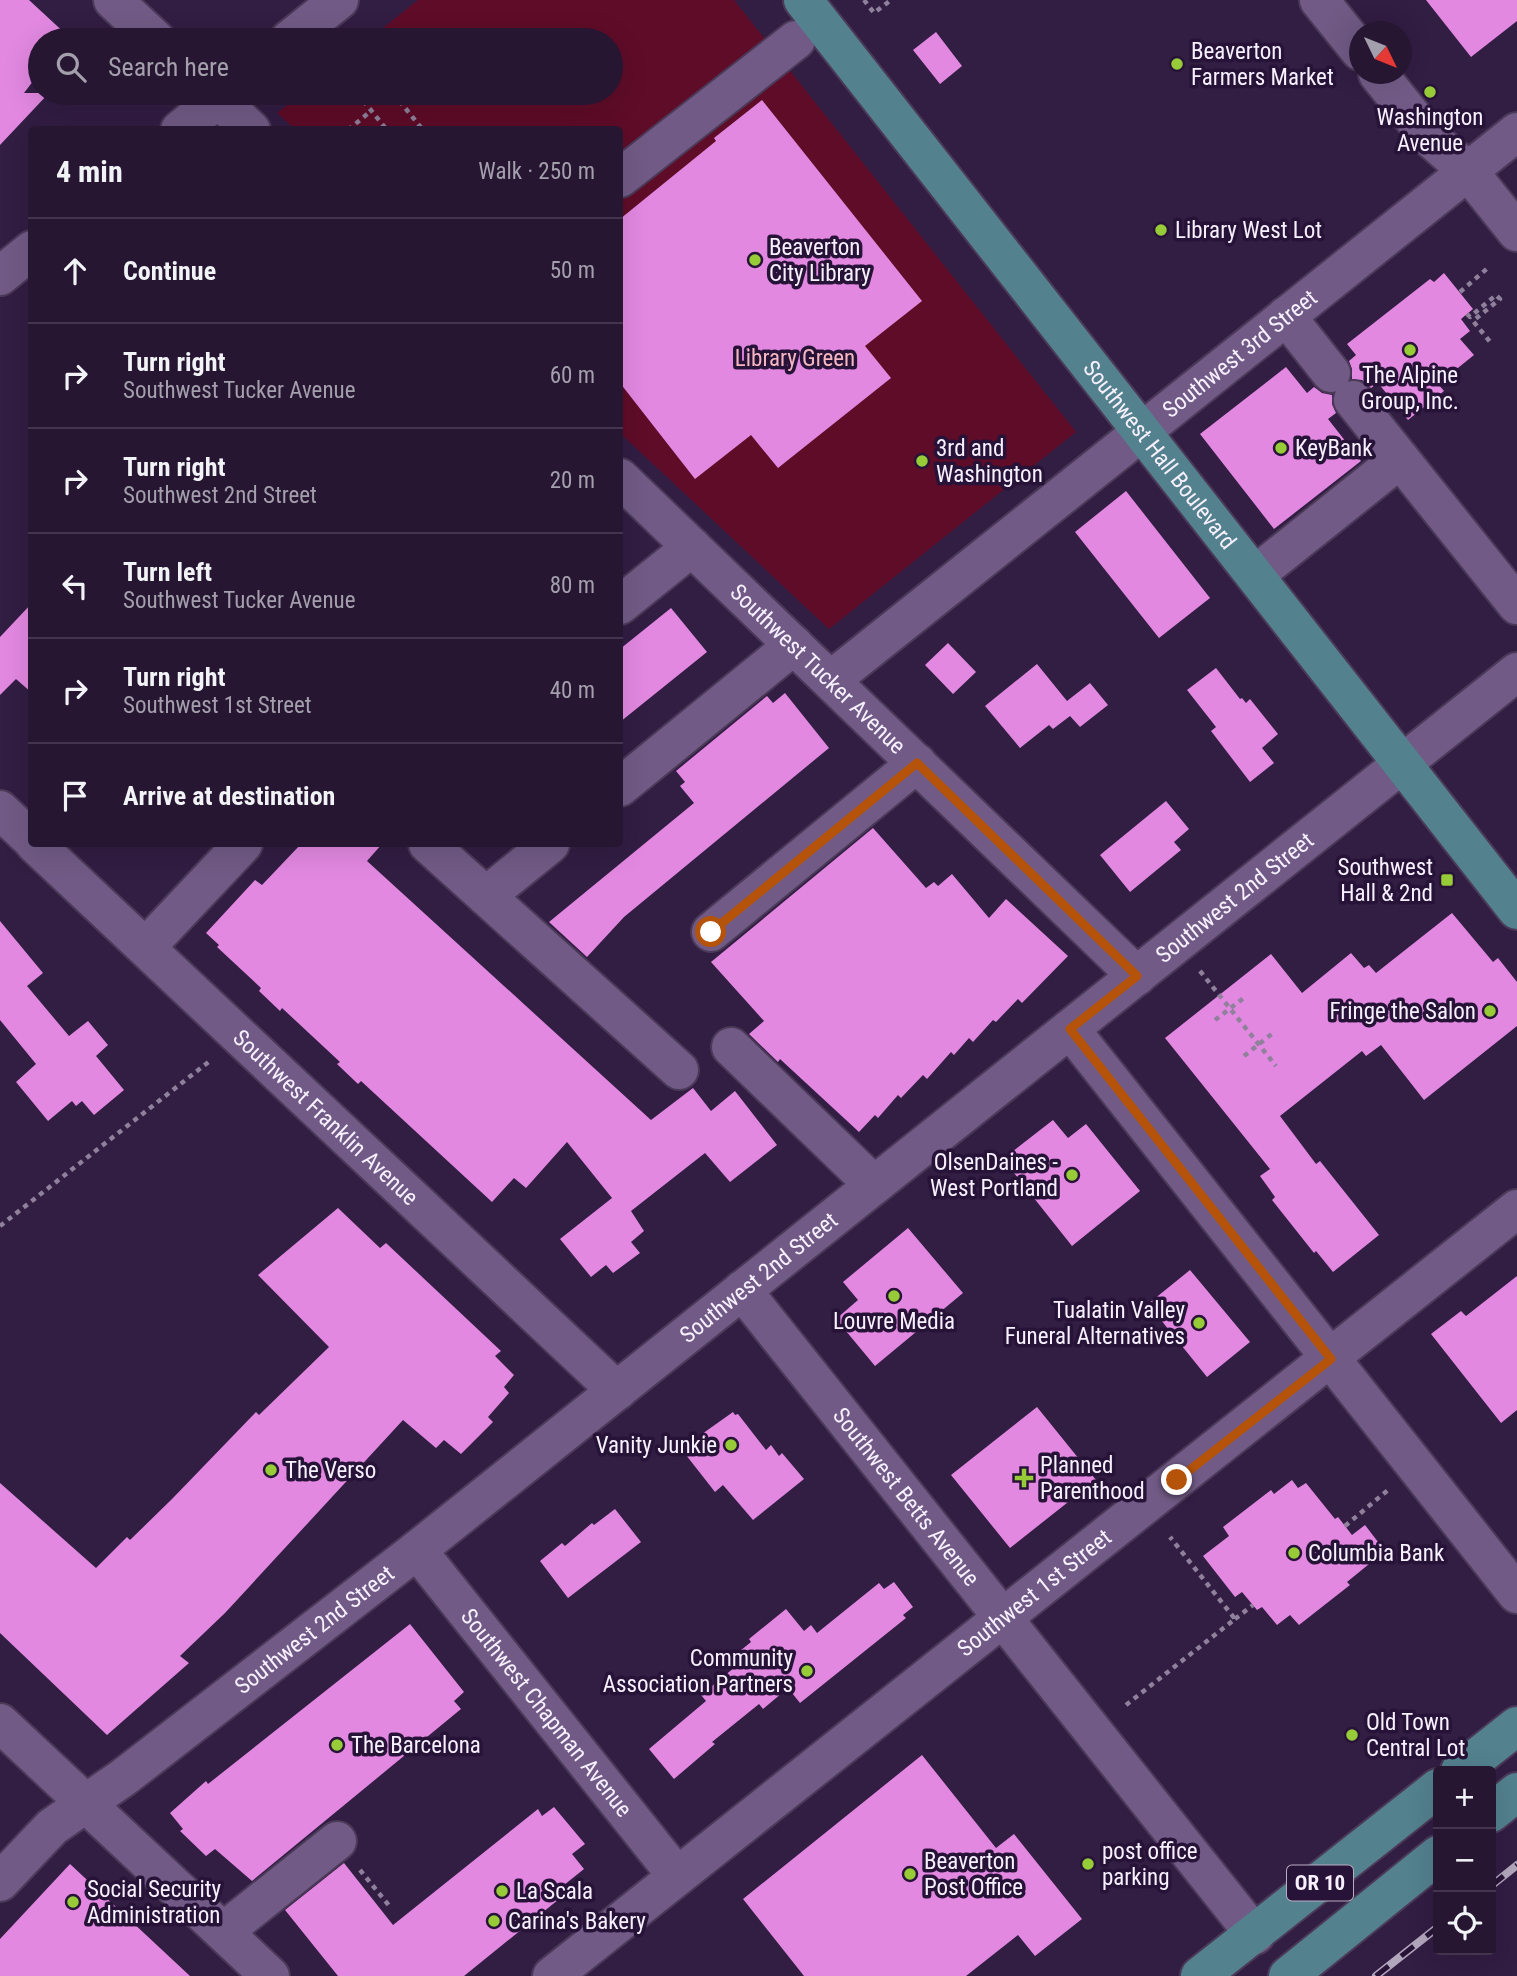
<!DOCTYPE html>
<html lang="en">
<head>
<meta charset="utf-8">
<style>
  :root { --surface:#261632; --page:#32233e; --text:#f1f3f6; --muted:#a49fac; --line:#42354d }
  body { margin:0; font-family:"Roboto Condensed",sans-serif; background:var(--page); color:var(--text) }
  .controls { position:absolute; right:21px; bottom:21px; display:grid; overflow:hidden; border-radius:7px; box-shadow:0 7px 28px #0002 }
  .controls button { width:63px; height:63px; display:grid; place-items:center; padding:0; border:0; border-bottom:2px solid var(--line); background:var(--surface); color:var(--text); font:35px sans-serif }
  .compass { position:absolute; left:1349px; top:21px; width:63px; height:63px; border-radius:50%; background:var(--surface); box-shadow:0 7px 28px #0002; rotate:133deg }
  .stop { position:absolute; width:21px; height:21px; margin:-16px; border:5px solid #b45309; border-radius:50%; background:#fff }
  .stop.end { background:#b45309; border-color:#fff; box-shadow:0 2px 7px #0008 }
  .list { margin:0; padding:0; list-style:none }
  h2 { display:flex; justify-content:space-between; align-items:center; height:91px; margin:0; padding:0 28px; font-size:30px }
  h2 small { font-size:23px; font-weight:400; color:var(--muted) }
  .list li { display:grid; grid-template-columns:46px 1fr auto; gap:21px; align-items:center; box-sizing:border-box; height:105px; padding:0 28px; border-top:2px solid var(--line) }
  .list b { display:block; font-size:26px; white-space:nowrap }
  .list p { margin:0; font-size:23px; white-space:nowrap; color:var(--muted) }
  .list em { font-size:23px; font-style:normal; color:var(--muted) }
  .icon { flex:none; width:38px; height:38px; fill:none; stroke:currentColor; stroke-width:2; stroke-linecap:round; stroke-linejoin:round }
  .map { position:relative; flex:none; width:1517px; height:1976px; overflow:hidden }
  .search { position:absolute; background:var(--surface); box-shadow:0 7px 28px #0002; left:28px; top:28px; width:595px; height:77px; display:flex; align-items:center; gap:18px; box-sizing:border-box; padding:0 24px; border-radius:38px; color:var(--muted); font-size:26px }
  .panel { position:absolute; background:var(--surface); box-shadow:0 7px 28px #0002; left:28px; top:126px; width:595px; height:721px; border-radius:7px }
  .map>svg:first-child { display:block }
</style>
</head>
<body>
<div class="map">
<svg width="1517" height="1976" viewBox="0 0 1517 1976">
  <rect width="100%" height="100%" fill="#321d43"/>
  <path fill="#5f0c28" d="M 418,0 L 734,0 L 1076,432 L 829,629 L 620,433 L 620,130 L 295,129 L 277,113 L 302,93 L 611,93 L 611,40 L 368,40 Z"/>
  <path fill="#e288e1" d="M 0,0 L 29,0 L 69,37 L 66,40 L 40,40 L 40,72 L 24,93 L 49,93 L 0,145 Z
    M 1426,0 L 1517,0 L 1517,21 L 1471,57 Z
    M 936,32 L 962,66 L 940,84 L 913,50 Z
    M 762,100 L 922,301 L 865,346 L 891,378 L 778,468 L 751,435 L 695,479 L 620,383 L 620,219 L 716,141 L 714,138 Z
    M 1444,273 L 1473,309 L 1461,319 L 1470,331 L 1460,339 L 1474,355 L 1438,384 L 1444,391 L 1408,420 L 1378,383 L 1371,388 L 1362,380 L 1352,379 L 1352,369 L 1349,361 L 1356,355 L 1347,344 L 1430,279 L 1434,282 Z
    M 1286,367 L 1307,393 L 1314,387 L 1322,393 L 1332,395 L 1332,404 L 1336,413 L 1328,419 L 1361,461 L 1274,529 L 1200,434 Z
    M 1126,491 L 1210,598 L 1159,638 L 1075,532 Z
    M 32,603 L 32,693 L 16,679 L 0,695 L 0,637 Z
    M 671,608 L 707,652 L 620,722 L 620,649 Z
    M 948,643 L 976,672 L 953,694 L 925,665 Z
    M 1037,664 L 1067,701 L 1090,683 L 1108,705 L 1080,727 L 1070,716 L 1053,729 L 1049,725 L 1020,748 L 985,706 Z
    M 1216,668 L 1240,699 L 1242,698 L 1246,703 L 1250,699 L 1278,734 L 1262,748 L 1274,763 L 1250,782 L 1211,731 L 1216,727 L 1187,690 Z
    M 785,693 L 829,748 L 624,917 L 587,957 L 549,922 L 694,803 L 680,786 L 685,782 L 676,771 L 767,696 L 773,703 Z
    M 1166,801 L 1189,829 L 1174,842 L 1181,850 L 1130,892 L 1100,855 Z
    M 873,828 L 926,888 L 934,882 L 938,886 L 952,874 L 989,918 L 1006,899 L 1068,956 L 1022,1003 L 1018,999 L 996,1022 L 993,1020 L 973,1042 L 969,1038 L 954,1055 L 951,1052 L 927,1079 L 923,1075 L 901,1098 L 898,1095 L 878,1118 L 875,1115 L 859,1132 L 780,1059 L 778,1062 L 749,1034 L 764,1021 L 711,962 Z
    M 301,844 L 382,844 L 367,861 L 651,1120 L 693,1088 L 711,1111 L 735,1091 L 777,1145 L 730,1182 L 705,1153 L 631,1211 L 644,1231 L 631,1242 L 640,1253 L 613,1273 L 606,1265 L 591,1277 L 560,1239 L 612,1198 L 567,1142 L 526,1188 L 514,1178 L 492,1202 L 361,1081 L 358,1084 L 337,1064 L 340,1062 L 282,1008 L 280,1011 L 259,991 L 261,988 L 217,947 L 219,945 L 206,933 L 255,880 L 262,885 Z
    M 1452,913 L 1493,962 L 1498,958 L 1517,982 L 1517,1026 L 1424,1100 L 1381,1045 L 1366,1056 L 1362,1051 L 1280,1116 L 1316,1164 L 1320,1161 L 1379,1235 L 1333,1272 L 1316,1251 L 1314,1253 L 1272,1200 L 1275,1197 L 1260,1176 L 1270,1169 L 1165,1038 L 1271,954 L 1302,993 L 1351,953 L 1364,968 L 1369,965 L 1376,973 Z
    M 0,921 L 43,973 L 27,986 L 69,1036 L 88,1021 L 108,1045 L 96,1056 L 124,1090 L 94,1115 L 82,1101 L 76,1106 L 72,1101 L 48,1121 L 16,1082 L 36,1064 L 0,1020 Z
    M 1053,1120 L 1068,1138 L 1086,1124 L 1140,1191 L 1072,1246 L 1003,1159 Z
    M 338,1208 L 380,1248 L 386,1243 L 501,1351 L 495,1356 L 514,1375 L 504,1387 L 509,1393 L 488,1417 L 493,1422 L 461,1454 L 444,1440 L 436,1448 L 403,1420 L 225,1613 L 180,1656 L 189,1663 L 107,1735 L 0,1633 L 0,1483 L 96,1568 L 127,1537 L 130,1540 L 172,1499 L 256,1412 L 259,1415 L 329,1347 L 258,1275 Z
    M 908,1228 L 963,1293 L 875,1366 L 836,1319 L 858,1300 L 843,1282 Z
    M 1190,1270 L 1250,1342 L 1207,1377 L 1148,1304 Z
    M 1517,1276 L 1517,1410 L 1501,1423 L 1431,1334 L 1461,1311 L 1466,1316 Z
    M 1037,1407 L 1096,1480 L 1010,1548 L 951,1475 Z
    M 733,1412 L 735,1415 L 738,1414 L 766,1450 L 771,1445 L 779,1456 L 782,1453 L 804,1479 L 753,1520 L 723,1485 L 715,1492 L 686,1455 L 706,1440 L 702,1434 Z
    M 1292,1480 L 1298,1488 L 1306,1483 L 1335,1519 L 1338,1517 L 1352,1535 L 1365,1525 L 1385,1551 L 1347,1582 L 1350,1585 L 1299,1625 L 1290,1615 L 1277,1625 L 1262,1607 L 1257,1610 L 1242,1592 L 1235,1597 L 1203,1556 L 1229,1536 L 1223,1527 L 1271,1490 L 1274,1494 Z
    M 615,1509 L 641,1542 L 568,1598 L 540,1561 L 562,1543 L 565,1546 L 592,1523 L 594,1525 Z
    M 894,1582 L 913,1607 L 903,1615 L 906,1618 L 800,1703 L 788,1688 L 763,1709 L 759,1704 L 712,1742 L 715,1744 L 674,1779 L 649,1749 L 706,1701 L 701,1695 L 735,1667 L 729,1660 L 751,1642 L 749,1639 L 786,1609 L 804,1631 L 811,1625 L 817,1633 L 879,1583 L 884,1589 Z
    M 410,1624 L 464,1692 L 454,1701 L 461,1709 L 252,1881 L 215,1849 L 206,1856 L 180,1831 L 183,1829 L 170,1813 L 206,1781 L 208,1784 Z
    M 922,1755 L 996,1848 L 1014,1834 L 1082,1919 L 1035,1956 L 1018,1935 L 966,1976 L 804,1976 L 743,1899 Z
    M 554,1807 L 585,1844 L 572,1854 L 584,1869 L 564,1885 L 569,1891 L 464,1976 L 338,1976 L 285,1910 L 344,1863 L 393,1925 L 538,1809 L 542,1816 Z
    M 70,1864 L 190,1976 L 0,1976 L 0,1939 Z"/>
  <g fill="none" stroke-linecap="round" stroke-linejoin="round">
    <defs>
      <g id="minor">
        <path d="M 113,0 L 156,40"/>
        <path d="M 1319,0 L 1360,51"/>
        <path d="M 289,40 L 339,0"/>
        <path d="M 1378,74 L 1428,136 L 1468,171 L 1517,232"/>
        <path d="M 212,93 L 251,130"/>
        <path d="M 180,130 L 225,93"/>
        <path d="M 620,178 L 796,40"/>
        <path d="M 0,276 L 32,250"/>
        <path d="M 1286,316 L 1331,373"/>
        <path d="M 1353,400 L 1517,605"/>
        <path id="s1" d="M 620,478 L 1137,976"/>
        <path d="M 1255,575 L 1400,459"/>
        <path d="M 620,605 L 692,547"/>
        <path id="s2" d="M 831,680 L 1517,132"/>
        <path d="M 620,787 L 794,645"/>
        <path d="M 0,810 L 32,840"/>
        <path id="s3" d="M 35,844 L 617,1391"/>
        <path d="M 428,844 L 679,1070"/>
        <path d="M 486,896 L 550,844"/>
        <path d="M 711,932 L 917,763"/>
        <path d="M 146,947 L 243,844"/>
        <path d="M 1070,1029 L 1517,1594"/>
        <path d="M 731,1047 L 874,1185"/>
        <path id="s4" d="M 742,1290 L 1255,1935"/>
        <path id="s5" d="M 417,1550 L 677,1876"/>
        <path d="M 0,1723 L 270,1976"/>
        <path id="s6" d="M 0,1882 L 52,1827 L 124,1777 L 417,1550 L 1517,672"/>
        <path d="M 223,1932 L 337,1841"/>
        <path id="s7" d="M 552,1976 L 1517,1209"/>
      </g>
      <g id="major">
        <path id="s8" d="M 803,0 L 1517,910"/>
        <path d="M 1460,1771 L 1517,1726"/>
        <path d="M 1491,1813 L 1517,1792"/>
        <path d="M 1200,1976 L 1438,1788"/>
        <path d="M 1288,1976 L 1438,1855"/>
      </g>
    </defs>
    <use href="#minor" stroke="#4b3958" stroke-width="42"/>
    <use href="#major" stroke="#4b3958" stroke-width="42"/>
    <path stroke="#8f809b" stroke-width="4.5" stroke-dasharray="5 5" stroke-linecap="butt" d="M 864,0 L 874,13 L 891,0
      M 357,93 L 387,130
      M 393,93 L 423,130
      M 348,130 L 371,111
      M 1460,292 L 1490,266
      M 1467,314 L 1470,317 L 1496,295 L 1500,299 L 1473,321 L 1491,343
      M 1200,971 L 1276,1066
      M 1215,1020 L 1245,997
      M 1244,1056 L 1273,1033
      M 0,1226 L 211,1060
      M 1345,1526 L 1388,1490
      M 1235,1619 L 1253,1605
      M 1126,1705 L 1235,1619 L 1170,1537
      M 360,1870 L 391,1908"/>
    <use href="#minor" stroke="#715b86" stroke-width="38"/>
    <use href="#major" stroke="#53818e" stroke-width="38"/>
    <defs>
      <path id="rail" d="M 1491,1886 L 1517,1865
        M 1376,1976 L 1438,1927"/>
    </defs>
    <use href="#rail" stroke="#b2a6bd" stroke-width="8"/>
    <use href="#rail" stroke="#281338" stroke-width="5" stroke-dasharray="16" stroke-linecap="butt"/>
  </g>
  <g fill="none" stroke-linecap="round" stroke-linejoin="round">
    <path stroke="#b45309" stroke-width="9" d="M 711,932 L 917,763 L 1137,976 L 1070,1029 L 1331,1359 L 1177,1480"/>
  </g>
  <g fill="#97cc38" stroke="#281338" stroke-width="2.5">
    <circle cx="1177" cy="64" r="7"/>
    <circle cx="1430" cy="92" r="7"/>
    <circle cx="1161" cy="230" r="7"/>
    <circle cx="755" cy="260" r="7"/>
    <circle cx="1410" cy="350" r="7"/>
    <circle cx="1281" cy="448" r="7"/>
    <circle cx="922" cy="461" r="7"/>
    <rect x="1440" y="873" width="14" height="14" rx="3.5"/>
    <circle cx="1490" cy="1011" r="7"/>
    <circle cx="1072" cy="1175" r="7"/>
    <circle cx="894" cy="1296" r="7"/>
    <circle cx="1199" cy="1323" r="7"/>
    <circle cx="731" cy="1445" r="7"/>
    <circle cx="271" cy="1470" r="7"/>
    <path d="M1020.5 1467.5h7v7h7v7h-7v7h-7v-7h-7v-7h7z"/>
    <circle cx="1294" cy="1553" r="7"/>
    <circle cx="807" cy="1671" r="7"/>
    <circle cx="1352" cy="1735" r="7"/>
    <circle cx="337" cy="1745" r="7"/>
    <circle cx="1088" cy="1864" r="7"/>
    <circle cx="910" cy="1874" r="7"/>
    <circle cx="502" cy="1891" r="7"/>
    <circle cx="73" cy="1902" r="7"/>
    <circle cx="494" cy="1921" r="7"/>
  </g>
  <g text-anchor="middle" stroke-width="7" stroke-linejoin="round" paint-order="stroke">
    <rect fill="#281338" stroke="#b9aec3" stroke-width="2" x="1287" y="1865.5" width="66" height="35" rx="5"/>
    <g font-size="21" font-weight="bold" fill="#f7f0ff">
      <text x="1320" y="1890">OR 10</text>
    </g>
    <g font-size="23" fill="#f7f0ff" stroke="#281338" text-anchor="start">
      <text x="1191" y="59">Beaverton<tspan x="1191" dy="26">Farmers Market</tspan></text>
      <text x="1430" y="125" text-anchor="middle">Washington<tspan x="1430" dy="26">Avenue</tspan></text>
      <text x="1175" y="238">Library West Lot</text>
      <text x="769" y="255">Beaverton<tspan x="769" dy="26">City Library</tspan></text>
      <text x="1410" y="383" text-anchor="middle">The Alpine<tspan x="1410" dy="26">Group, Inc.</tspan></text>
      <text x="936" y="456">3rd and<tspan x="936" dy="26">Washington</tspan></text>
      <text x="1295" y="456">KeyBank</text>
      <text x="1433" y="875" text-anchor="end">Southwest<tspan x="1433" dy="26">Hall &amp; 2nd</tspan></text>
      <text x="1476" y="1019" text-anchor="end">Fringe the Salon</text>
      <text x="1058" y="1170" text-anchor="end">OlsenDaines -<tspan x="1058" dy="26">West Portland</tspan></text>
      <text x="1185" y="1318" text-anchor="end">Tualatin Valley<tspan x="1185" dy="26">Funeral Alternatives</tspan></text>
      <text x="894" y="1329" text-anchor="middle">Louvre Media</text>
      <text x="717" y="1453" text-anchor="end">Vanity Junkie</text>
      <text x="1040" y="1473">Planned<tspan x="1040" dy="26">Parenthood</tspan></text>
      <text x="285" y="1478">The Verso</text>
      <text x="1308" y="1561">Columbia Bank</text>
      <text x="793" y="1666" text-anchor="end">Community<tspan x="793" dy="26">Association Partners</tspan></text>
      <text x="1366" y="1730">Old Town<tspan x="1366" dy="26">Central Lot</tspan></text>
      <text x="351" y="1753">The Barcelona</text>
      <text x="1102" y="1859">post office<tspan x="1102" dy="26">parking</tspan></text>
      <text x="924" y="1869">Beaverton<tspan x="924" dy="26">Post Office</tspan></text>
      <text x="87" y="1897">Social Security<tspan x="87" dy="26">Administration</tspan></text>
      <text x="516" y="1899">La Scala</text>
      <text x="508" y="1929">Carina's Bakery</text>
    </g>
    <g font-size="23" fill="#f7f0ff" stroke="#281338">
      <text dy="8" stroke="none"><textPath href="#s2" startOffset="523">Southwest 3rd Street</textPath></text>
      <text dy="8" stroke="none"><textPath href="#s8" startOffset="578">Southwest Hall Boulevard</textPath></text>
      <text dy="8" stroke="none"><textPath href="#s1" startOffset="275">Southwest Tucker Avenue</textPath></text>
      <text dy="8" stroke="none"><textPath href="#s6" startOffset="1580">Southwest 2nd Street</textPath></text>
      <text dy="8" stroke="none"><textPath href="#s3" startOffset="399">Southwest Franklin Avenue</textPath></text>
      <text dy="8" stroke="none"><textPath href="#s6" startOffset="971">Southwest 2nd Street</textPath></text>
      <text dy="8" stroke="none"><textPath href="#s4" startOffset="264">Southwest Betts Avenue</textPath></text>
      <text dy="8" stroke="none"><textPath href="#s7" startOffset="616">Southwest 1st Street</textPath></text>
      <text dy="8" stroke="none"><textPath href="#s6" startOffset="404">Southwest 2nd Street</textPath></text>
      <text dy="8" stroke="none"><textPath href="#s5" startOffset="208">Southwest Chapman Avenue</textPath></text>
    </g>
    <g font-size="23" fill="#f7b7c2" stroke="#281338">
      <text x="795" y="366">Library Green</text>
    </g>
  </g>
</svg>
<div class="controls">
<button>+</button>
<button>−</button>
<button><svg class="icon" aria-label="locate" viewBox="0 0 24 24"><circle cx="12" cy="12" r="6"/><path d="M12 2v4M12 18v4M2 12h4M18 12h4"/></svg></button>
</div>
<svg class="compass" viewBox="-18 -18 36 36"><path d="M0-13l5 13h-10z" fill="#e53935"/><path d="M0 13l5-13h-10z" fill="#a49fac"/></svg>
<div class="stop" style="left:711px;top:932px"></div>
<div class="stop end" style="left:1177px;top:1480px"></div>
<div class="search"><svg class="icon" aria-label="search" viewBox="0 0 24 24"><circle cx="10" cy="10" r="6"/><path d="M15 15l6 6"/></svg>Search here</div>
<section class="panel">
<h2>4 min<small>Walk · 250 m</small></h2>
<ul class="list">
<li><svg class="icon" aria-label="ahead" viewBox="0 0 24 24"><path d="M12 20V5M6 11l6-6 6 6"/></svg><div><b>Continue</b></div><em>50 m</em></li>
<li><svg class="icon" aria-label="right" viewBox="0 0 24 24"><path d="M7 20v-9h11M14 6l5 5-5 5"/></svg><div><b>Turn right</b><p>Southwest Tucker Avenue</p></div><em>60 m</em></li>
<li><svg class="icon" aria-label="right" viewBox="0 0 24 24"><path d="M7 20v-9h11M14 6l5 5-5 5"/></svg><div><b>Turn right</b><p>Southwest 2nd Street</p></div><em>20 m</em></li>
<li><svg class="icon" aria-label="left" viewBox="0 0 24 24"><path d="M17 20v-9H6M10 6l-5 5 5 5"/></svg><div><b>Turn left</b><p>Southwest Tucker Avenue</p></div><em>80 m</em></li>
<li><svg class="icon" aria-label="right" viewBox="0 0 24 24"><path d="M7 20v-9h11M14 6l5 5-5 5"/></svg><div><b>Turn right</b><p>Southwest 1st Street</p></div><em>40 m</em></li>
<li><svg class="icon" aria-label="arrive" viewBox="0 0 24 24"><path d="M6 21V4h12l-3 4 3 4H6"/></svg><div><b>Arrive at destination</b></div></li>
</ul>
</section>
</div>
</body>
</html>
